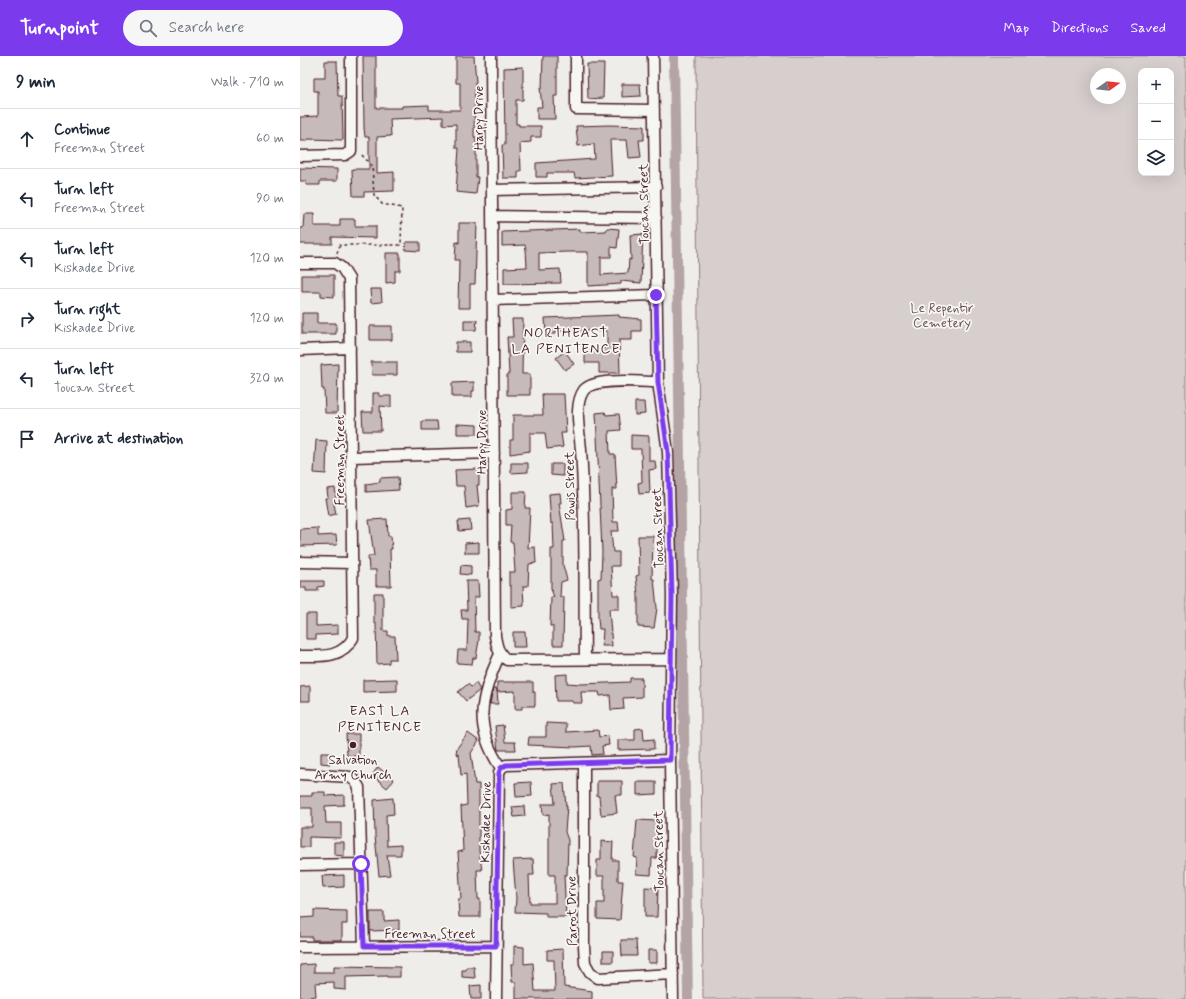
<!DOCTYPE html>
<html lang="en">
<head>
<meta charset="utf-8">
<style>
  :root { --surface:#fff; --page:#f6f6f7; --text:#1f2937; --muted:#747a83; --line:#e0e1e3; --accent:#7c3aed }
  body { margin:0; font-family:Mynerve,sans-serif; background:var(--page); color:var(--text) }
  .controls { position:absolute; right:12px; top:12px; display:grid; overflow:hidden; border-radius:8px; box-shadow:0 4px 16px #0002 }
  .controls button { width:36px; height:36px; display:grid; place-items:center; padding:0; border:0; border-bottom:1px solid var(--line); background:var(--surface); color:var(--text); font:20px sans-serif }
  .compass { position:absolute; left:790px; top:12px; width:36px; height:36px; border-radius:50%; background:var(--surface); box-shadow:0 4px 16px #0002; rotate:75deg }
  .stop { position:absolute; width:12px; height:12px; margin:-9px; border:3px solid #7c3aed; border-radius:50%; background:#fff }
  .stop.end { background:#7c3aed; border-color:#fff; box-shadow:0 1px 4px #0008 }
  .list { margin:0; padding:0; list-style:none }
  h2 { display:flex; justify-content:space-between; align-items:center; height:52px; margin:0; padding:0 16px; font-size:17px }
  h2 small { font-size:13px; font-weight:400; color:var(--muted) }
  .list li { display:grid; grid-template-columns:26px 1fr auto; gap:12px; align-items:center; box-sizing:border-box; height:60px; padding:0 16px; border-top:1px solid var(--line) }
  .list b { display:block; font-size:15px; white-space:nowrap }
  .list p { margin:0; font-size:13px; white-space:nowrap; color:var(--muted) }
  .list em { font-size:13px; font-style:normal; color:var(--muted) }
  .icon { flex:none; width:22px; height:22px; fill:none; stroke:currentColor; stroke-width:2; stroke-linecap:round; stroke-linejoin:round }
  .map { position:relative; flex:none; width:886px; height:943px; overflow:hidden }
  header { display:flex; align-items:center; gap:24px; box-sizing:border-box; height:56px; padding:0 20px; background:var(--accent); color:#fff }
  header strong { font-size:19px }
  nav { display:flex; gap:22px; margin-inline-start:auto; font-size:14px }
  .search { width:280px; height:36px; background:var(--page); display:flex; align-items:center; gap:10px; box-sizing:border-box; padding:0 14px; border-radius:22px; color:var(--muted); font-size:15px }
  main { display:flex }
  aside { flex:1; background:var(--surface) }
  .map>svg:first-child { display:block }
</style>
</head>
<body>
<header>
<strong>Turnpoint</strong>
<div class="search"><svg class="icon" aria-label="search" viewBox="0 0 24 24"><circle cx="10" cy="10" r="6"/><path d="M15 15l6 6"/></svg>Search here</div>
<nav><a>Map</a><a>Directions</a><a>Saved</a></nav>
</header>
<main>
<aside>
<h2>9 min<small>Walk · 710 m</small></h2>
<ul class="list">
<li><svg class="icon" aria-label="ahead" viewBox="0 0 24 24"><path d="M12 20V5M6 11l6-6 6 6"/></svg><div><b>Continue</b><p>Freeman Street</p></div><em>60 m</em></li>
<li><svg class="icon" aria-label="left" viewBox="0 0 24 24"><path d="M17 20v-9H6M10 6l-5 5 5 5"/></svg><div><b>Turn left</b><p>Freeman Street</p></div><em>90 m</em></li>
<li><svg class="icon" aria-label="left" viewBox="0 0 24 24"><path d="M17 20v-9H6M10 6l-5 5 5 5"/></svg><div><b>Turn left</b><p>Kiskadee Drive</p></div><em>120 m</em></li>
<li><svg class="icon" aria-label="right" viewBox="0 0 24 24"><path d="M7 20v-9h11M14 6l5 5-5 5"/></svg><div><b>Turn right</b><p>Kiskadee Drive</p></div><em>120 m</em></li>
<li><svg class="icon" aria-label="left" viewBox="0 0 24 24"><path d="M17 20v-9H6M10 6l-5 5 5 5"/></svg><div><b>Turn left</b><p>Toucan Street</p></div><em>320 m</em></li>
<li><svg class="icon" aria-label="arrive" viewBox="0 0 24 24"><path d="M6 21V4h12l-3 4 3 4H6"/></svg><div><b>Arrive at destination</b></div></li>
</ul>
</aside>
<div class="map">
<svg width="886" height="943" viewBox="0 0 886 943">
  <rect width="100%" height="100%" fill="#efedea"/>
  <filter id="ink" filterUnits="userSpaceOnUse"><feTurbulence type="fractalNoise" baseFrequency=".025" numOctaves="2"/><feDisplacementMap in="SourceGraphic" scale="8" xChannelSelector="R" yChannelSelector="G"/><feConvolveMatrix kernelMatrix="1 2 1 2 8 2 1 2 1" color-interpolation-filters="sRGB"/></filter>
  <g filter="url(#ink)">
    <path fill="#d7cfce" stroke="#90777c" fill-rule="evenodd" d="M 396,0 L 886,0 L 886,943 L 403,943 ZM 841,15 L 871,15 L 871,117 L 841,117 ZM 796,18 L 820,18 L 820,42 L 796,42 Z"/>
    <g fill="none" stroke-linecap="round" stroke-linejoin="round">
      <path stroke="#b4a4a5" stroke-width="10" d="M 374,0 L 388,943"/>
    </g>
    <path fill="#c6babb" stroke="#4a1f2b" d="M 63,0 L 76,0 L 76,52 L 102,52 L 102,50 L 129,49 L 129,54 L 160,54 L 160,27 L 156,27 L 156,0 L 174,0 L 176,26 L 175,26 L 174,81 L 176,81 L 176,121 L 178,121 L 176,138 L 156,136 L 159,92 L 156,92 L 156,68 L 143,69 L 143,61 L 90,63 L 91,80 L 77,81 L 77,117 L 94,116 L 94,135 L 64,136 L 64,140 L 53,140 L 52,113 L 69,113 L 69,81 L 65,81 L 64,72 Z
      M 243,0 L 257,0 L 257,40 L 254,40 L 255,63 L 237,63 L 237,51 L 242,51 L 240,32 L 242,32 Z
      M 25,5 L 37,5 L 38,40 L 42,40 L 43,84 L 7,83 L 7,85 L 0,85 L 0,61 L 18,60 L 18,35 L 14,35 L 14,22 L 25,22 Z
      M 287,8 L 304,8 L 303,42 L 288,43 Z
      M 223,11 L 223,44 L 216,44 L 216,68 L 219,68 L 219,70 L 241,70 L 241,81 L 231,81 L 231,86 L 220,87 L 221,115 L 218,115 L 218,122 L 203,122 L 202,89 L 205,89 L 204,12 Z
      M 322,28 L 340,28 L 341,40 L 322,41 Z
      M 309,69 L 344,70 L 344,84 L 339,84 L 341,101 L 329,102 L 327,84 L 310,84 L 312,120 L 275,122 L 274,117 L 247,117 L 247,121 L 236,121 L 236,107 L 295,103 L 294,88 L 278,90 L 276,70 Z
      M 0,112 L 37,113 L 37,125 L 20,125 L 20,129 L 6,129 L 6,125 L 0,125 Z
      M 4,158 L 14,158 L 14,170 L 40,170 L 40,163 L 55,163 L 55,170 L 76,170 L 76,182 L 32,181 L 32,188 L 0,188 L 0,172 L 3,172 Z
      M 159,167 L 177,167 L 175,228 L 170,228 L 170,252 L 158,252 L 159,204 L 155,204 L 156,186 L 159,187 Z
      M 307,172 L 319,173 L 317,192 L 311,191 L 311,201 L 301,201 L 301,219 L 328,217 L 329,203 L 331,204 L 330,179 L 343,178 L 341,227 L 321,225 L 321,228 L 288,230 L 288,196 L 267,196 L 239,197 L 239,214 L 260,213 L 261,227 L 204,228 L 204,212 L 227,211 L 226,194 L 225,189 L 202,190 L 202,176 L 280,173 L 280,176 L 306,175 Z
      M 106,186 L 120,186 L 120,195 L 105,194 Z
      M 86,197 L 100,197 L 100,215 L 95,215 L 95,226 L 86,227 Z
      M 2,219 L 34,219 L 34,241 L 21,240 L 21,236 L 2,236 Z
      M 70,233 L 81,233 L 82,246 L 71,247 Z
      M 2,257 L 17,257 L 17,267 L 36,267 L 36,278 L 2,278 Z
      M 319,259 L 319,261 L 341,263 L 341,275 L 332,275 L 332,284 L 319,284 L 320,317 L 299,317 L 299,307 L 285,307 L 285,294 L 307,292 L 307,275 L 255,275 L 256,278 L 246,278 L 245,262 Z
      M 212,263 L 223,263 L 222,318 L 230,318 L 230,339 L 207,339 L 207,318 L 209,318 L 207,281 L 213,281 Z
      M 164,264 L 177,264 L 176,274 L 164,274 Z
      M 70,270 L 92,270 L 92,284 L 70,284 Z
      M 156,286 L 170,286 L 170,296 L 156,296 Z
      M 265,295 L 274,308 L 265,314 L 256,302 Z
      M 71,306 L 97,306 L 97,319 L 72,319 Z
      M 38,308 L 37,357 L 25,357 L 24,333 L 22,333 L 21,309 Z
      M 174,326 L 174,335 L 172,335 L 172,341 L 152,341 L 152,327 Z
      M 73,337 L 79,337 L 79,340 L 91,340 L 91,351 L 80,350 L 81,375 L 63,375 L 62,356 L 73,356 Z
      M 242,338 L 264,338 L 266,377 L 261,377 L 263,391 L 247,393 L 245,377 L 230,377 L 230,395 L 210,398 L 210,384 L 213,384 L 213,359 L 243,359 Z
      M 335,346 L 344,346 L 345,358 L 335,359 Z
      M 305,356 L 306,359 L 319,358 L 321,374 L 309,375 L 310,398 L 315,398 L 317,433 L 312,433 L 313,466 L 318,466 L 319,475 L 311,475 L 313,496 L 319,496 L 319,510 L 311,510 L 313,539 L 319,539 L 319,553 L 309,553 L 312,590 L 302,590 L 303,573 L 299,573 L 298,562 L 298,523 L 301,522 L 302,496 L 296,357 Z
      M 122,365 L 137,365 L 138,374 L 122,374 Z
      M 157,368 L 177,369 L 177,378 L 157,378 Z
      M 331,379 L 349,380 L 349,405 L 355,405 L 356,413 L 349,414 L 350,437 L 339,438 L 338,427 L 342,426 L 341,393 L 331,393 Z
      M 16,384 L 27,385 L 26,418 L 14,417 Z
      M 211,407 L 228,407 L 228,416 L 211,417 Z
      M 251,408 L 263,408 L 263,420 L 251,419 Z
      M 179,413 L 179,429 L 177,429 L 179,450 L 166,452 L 164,430 L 156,430 L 155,414 Z
      M 98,421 L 99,434 L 66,436 L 66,428 L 80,426 L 80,422 Z
      M 35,432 L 36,442 L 33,443 L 36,458 L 28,460 L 25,442 L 28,442 L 27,433 Z
      M 212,436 L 226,436 L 225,452 L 230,452 L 228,492 L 235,491 L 236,507 L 229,508 L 228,530 L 223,530 L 224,550 L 211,551 L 211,530 L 209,530 L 209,516 L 215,516 L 213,486 L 210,486 L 211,469 L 206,469 L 206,454 L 212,453 Z
      M 260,437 L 261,447 L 259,447 L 265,485 L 263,485 L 263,509 L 267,524 L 261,526 L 260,541 L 264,541 L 263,589 L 253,589 L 253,570 L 250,570 L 251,541 L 254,541 L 251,533 L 251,493 L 254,493 L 253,467 L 251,468 L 249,438 Z
      M 87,463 L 88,480 L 91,480 L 92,493 L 90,493 L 91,530 L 76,530 L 76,514 L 69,514 L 68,500 L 74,500 L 69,464 Z
      M 170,464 L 171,474 L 159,475 L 158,465 Z
      M 18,472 L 18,480 L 36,479 L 37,489 L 0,490 L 0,473 Z
      M 338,480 L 353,480 L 352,523 L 354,523 L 357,552 L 354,572 L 338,571 L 338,539 L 336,520 L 339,519 Z
      M 179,486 L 179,497 L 165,497 L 165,487 Z
      M 161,509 L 171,510 L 171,519 L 160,518 Z
      M 0,525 L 24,525 L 24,530 L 18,531 L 18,535 L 6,535 L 6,532 L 0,532 Z
      M 166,525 L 178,525 L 179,541 L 174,541 L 175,576 L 179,576 L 179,584 L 176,602 L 173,602 L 172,608 L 157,607 L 158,594 L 167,594 L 168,563 L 162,563 L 161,554 L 167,554 Z
      M 74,537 L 83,537 L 83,575 L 88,575 L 88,580 L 95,580 L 96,603 L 89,603 L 89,607 L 77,608 L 76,567 L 74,567 Z
      M 6,558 L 16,558 L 16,570 L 38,569 L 38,578 L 16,579 L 16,583 L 6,583 Z
      M 213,576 L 225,576 L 226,591 L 213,591 Z
      M 267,618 L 267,627 L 281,628 L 330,626 L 330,622 L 342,622 L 342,641 L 323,642 L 324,653 L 311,654 L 310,639 L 300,640 L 299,636 L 281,636 L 282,647 L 273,647 L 272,645 L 256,645 L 255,619 Z
      M 97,623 L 97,635 L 63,636 L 63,624 Z
      M 197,626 L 233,626 L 233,636 L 235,636 L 235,650 L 222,650 L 222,653 L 215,653 L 215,635 L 197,636 Z
      M 176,627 L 180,634 L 166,645 L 158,636 L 168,628 L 171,631 Z
      M 10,630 L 10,645 L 0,645 L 0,631 Z
      M 193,633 L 197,633 L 198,648 L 190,648 Z
      M 246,667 L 266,668 L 266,676 L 298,674 L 299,681 L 308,680 L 309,689 L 302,690 L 303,698 L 292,699 L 291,690 L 275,691 L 228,689 L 229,681 L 246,681 Z
      M 203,669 L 205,686 L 215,686 L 216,694 L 198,694 L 195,670 Z
      M 343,672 L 344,684 L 354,683 L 354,693 L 318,694 L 318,684 L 335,684 L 335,673 Z
      M 168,677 L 179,685 L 171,697 L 175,728 L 179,728 L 179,794 L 182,814 L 177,814 L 178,843 L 180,843 L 180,861 L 159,861 L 158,843 L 161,843 L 158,796 L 163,795 L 161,750 L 167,749 L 166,718 L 161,719 L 159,699 L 156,698 L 157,692 Z
      M 46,678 L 59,678 L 59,700 L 47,700 Z
      M 21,697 L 30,697 L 30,708 L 21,707 Z
      M 78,711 L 94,724 L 87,732 L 72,719 Z
      M 297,725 L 322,725 L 322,739 L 315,739 L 317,757 L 301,759 L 299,740 L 297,740 Z
      M 231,726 L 232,740 L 216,741 L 215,727 Z
      M 337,726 L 356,726 L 356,738 L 337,739 Z
      M 264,727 L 266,750 L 267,750 L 265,776 L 268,784 L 267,819 L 264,819 L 266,861 L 246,861 L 246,857 L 215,856 L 216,842 L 213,804 L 233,803 L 234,819 L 229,819 L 230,847 L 255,847 L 255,819 L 249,819 L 249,758 L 243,759 L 242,748 L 255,748 L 253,728 Z
      M 12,736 L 25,736 L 25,740 L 44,739 L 44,749 L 25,750 L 26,767 L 41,767 L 41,782 L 9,781 L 9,791 L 0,791 L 0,771 L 12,771 L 12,752 L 0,752 L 0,740 L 12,740 Z
      M 93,742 L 94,758 L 86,759 L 87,790 L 101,789 L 101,799 L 87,799 L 90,819 L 79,820 L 75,780 L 74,744 Z
      M 224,750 L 225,760 L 214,761 L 212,751 Z
      M 337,764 L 357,765 L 357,802 L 352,802 L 351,819 L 336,818 L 337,802 L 334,801 Z
      M 301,785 L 313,786 L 312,804 L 318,804 L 318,825 L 323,825 L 320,864 L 297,863 L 297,847 L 304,847 L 304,820 L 297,820 L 297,804 L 301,804 Z
      M 34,786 L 44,786 L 44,800 L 34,799 Z
      M 44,819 L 44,831 L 23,832 L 22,820 Z
      M 345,831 L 358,832 L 357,861 L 345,861 Z
      M 14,854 L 47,855 L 47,868 L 42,868 L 42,884 L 12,884 L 12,881 L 0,881 L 0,862 L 14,861 Z
      M 70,856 L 84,856 L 84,865 L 99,864 L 99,874 L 70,875 Z
      M 321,884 L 336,884 L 337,900 L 322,900 Z
      M 214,890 L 224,891 L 224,908 L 233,907 L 235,935 L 255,935 L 254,904 L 247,904 L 247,894 L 263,893 L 264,931 L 292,935 L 292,943 L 216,943 L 216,926 L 212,926 L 211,908 L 214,908 Z
      M 348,894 L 357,894 L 357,907 L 348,907 Z
      M 303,895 L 313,895 L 313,906 L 303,906 Z
      M 14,908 L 14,916 L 34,916 L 34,910 L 100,911 L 100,921 L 87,921 L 87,920 L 46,921 L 46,934 L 34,933 L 34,926 L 15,927 L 16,940 L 0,942 L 0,909 Z
      M 166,911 L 174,911 L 175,922 L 162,921 L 162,914 L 166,914 Z
      M 181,929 L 181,943 L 171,943 L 170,930 Z"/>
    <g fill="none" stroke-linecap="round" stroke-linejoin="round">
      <defs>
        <path id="minor" d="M 191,0 L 195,580 C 197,591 198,597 207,604 L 371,603
          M 276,0 L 276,53 L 354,54
          M 353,0 L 358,326 L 368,396 L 372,539 L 370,704 L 373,943
          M 0,100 L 45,99 L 51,95 L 51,0
          M 192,134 L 356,131
          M 192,160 L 356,162
          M 0,207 L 35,207 L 42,212 L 49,223 L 53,582 C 41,603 21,600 0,600
          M 193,244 L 356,239
          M 0,294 L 50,292
          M 52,401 L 194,397
          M 0,506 L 52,507
          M 200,598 C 180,641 173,671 201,712
          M 285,603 C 284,533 286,463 281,394 C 280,377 273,349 284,334 C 295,321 342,326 358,326
          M 284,707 L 284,890 L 285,907 L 290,916 L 298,922 L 373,918
          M 0,718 L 50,721 L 55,725 L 59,731 L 64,890
          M 0,809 L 61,808
          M 0,891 L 196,890
          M 196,943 L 199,717 L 201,712 L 206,709 L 370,704"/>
      </defs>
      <use href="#minor" stroke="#4a1f2b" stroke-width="13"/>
      <path stroke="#4a1f2b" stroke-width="1.5" stroke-dasharray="3 3" stroke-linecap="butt" d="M 37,197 L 40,189 L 101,189 L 102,152 L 82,148 L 74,139 L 72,110 L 61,98"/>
      <use href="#minor" stroke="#f6f6f2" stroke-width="10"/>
    </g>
  </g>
  <g fill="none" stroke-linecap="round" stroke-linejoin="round" filter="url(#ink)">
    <path stroke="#7c3aed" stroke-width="5" d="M 61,808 L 64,890 L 196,890 L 199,717 L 201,712 L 206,709 L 370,704 L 372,539 L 368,396 L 358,326 L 356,239"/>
  </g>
  <circle fill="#4a1f2b" stroke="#f6f6f2" stroke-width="1.5" cx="53" cy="689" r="4"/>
  <g text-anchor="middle" stroke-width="3.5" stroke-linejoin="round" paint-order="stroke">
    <g font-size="13" fill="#4a1f2b" stroke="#f6f6f2">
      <text transform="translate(178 62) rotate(-90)" y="5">Harpy Drive</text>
      <text transform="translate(343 148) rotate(-91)" y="5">Toucan Street</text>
      <text transform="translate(181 386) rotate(-90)" y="5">Harpy Drive</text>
      <text transform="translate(39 404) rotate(-90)" y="5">Freeman Street</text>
      <text transform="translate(269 430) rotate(-91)" y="5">Powis Street</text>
      <text transform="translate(357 472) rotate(-92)" y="5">Toucan Street</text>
      <text transform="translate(185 766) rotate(-89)" y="5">Kiskadee Drive</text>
      <text transform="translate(358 795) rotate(-91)" y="5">Toucan Street</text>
      <text transform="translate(271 855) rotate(-91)" y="5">Parrot Drive</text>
      <text x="130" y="882">Freeman Street</text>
    </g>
    <g font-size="13" fill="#6d4b54" stroke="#f6f6f2">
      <text x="642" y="256">Le Repentir<tspan x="642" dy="15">Cemetery</tspan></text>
    </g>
    <g font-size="13" fill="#4a1f2b" stroke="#f6f6f2">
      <text x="53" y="708">Salvation<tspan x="53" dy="15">Army Church</tspan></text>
    </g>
    <g font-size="14" letter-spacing="1" fill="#4a1f2b" stroke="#f6f6f2">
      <text x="266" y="281">NORTHEAST<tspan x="266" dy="16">LA PENITENCE</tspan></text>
      <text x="80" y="659">EAST LA<tspan x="80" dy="16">PENITENCE</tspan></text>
    </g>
  </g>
</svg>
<div class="controls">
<button>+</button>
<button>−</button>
<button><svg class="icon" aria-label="layers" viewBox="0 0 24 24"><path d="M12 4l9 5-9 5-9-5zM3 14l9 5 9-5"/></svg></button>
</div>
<svg class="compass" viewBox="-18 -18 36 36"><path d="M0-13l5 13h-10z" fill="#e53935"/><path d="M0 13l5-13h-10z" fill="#747a83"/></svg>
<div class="stop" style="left:61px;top:808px"></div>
<div class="stop end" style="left:356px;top:239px"></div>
</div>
</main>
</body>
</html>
